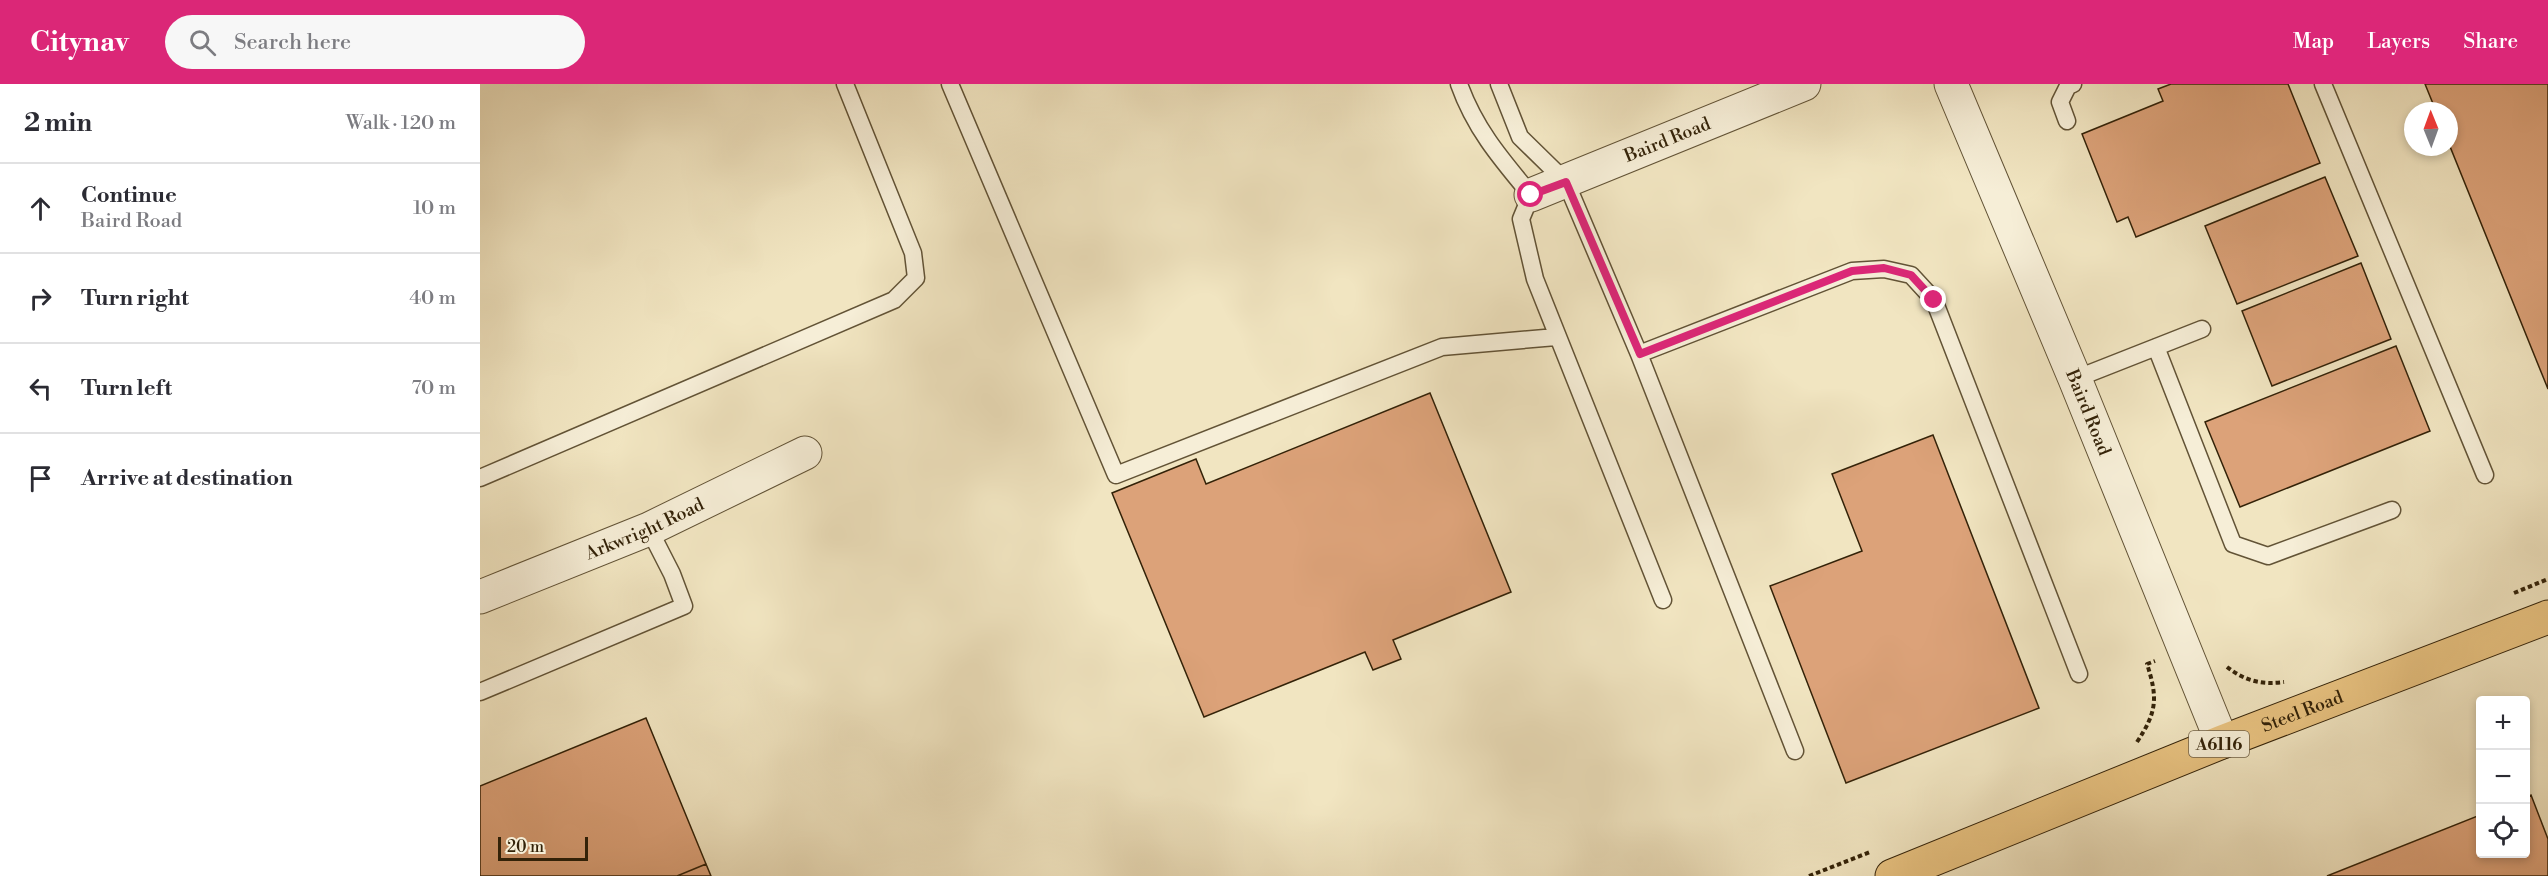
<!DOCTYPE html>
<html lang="en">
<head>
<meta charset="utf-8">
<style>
  :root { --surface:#fff; --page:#f7f7f7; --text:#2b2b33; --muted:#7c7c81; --line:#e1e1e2; --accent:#db2777 }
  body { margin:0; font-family:"Libre Bodoni",serif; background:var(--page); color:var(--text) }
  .controls { position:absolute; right:18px; bottom:18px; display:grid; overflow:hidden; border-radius:6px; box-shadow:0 3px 9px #0003 }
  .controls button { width:54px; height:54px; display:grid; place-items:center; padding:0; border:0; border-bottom:2px solid var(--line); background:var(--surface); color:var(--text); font:30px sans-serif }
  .compass { position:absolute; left:1924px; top:18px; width:54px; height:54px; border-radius:50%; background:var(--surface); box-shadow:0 3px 9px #0003; rotate:359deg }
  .scale { position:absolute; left:18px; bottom:15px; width:90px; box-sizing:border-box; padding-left:6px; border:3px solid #332208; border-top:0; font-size:16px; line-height:21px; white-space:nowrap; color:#332208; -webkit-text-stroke:4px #f6eed7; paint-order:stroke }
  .stop { position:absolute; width:18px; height:18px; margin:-14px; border:4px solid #db2777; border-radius:50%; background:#fff }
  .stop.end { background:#db2777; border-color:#fff; box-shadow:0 2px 6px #0008 }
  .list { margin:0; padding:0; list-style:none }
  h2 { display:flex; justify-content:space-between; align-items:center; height:78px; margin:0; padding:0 24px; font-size:26px }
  h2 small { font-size:20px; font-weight:400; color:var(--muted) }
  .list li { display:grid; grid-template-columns:39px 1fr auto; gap:18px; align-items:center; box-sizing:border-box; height:90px; padding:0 24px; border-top:2px solid var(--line) }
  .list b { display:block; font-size:22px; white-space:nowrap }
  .list p { margin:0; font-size:20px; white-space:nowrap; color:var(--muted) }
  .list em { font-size:20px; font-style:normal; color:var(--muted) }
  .icon { flex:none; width:33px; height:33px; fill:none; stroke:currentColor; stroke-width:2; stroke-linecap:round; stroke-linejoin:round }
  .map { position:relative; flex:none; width:2068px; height:792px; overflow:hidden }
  header { display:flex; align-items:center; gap:36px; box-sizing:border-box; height:84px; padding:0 30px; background:var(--accent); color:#fff }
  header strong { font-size:28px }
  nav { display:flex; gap:33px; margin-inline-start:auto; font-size:21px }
  .search { width:420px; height:54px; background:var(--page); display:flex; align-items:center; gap:15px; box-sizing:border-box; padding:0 21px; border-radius:33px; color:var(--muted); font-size:22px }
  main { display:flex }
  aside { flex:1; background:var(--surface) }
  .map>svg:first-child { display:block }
</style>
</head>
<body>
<header>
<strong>Citynav</strong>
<div class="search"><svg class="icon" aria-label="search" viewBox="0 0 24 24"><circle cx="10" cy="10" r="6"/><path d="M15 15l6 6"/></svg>Search here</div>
<nav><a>Map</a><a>Layers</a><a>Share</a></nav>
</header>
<main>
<aside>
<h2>2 min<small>Walk · 120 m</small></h2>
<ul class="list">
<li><svg class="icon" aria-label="ahead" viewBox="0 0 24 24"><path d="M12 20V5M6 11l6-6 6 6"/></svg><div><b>Continue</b><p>Baird Road</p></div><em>10 m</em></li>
<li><svg class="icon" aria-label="right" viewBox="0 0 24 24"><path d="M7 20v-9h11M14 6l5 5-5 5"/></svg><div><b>Turn right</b></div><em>40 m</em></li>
<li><svg class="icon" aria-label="left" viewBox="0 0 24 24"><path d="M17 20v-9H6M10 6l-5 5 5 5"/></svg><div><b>Turn left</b></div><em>70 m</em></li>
<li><svg class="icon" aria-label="arrive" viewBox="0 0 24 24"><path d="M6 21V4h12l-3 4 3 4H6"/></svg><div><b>Arrive at destination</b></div></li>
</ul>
</aside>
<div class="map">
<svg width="2068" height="792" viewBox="0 0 2068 792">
  <rect width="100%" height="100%" fill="#f1e5c1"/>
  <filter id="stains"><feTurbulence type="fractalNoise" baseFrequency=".00333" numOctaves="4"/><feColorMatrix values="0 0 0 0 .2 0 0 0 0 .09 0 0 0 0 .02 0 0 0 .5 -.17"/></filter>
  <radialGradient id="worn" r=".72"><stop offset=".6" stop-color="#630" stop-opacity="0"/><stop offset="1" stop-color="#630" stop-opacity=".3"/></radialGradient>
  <path fill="#dca279" stroke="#332208" stroke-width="1.5" d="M 1691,0 L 1808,0 L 1840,79 L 1656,153 L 1648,133 L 1637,138 L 1602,50 L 1683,17 L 1678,5 Z
    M 1945,0 L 2068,0 L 2068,305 L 1969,60 L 1969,27 L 1956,27 Z
    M 1845,93 L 1878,172 L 1757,220 L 1725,142 Z
    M 1881,179 L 1911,255 L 1792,302 L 1762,227 Z
    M 1916,262 L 1950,347 L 1760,423 L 1725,338 Z
    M 950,309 L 1031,508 L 913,556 L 921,575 L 893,586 L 885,568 L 724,633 L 632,409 L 716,375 L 726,400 Z
    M 1453,351 L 1559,624 L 1366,699 L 1290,502 L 1382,467 L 1352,390 Z
    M 166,634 L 226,780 L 197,792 L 0,792 L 0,702 Z
    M 2051,711 L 2068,755 L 2068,792 L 1847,792 L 2000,731 L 2000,770 L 2046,770 L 2046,714 Z
    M 226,780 L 231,792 L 197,792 Z"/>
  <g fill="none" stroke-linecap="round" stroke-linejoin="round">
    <defs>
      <path id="lane" d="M 470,0 L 636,391 L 962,263 L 1076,253
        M 979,0 C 995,45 1021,75 1051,111 L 1041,135 L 1055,195 L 1183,516
        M 1019,0 L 1040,53 L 1086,98 L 1159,270 L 1315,667
        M 1843,0 L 2005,391
        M 1587,37 L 1580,18 L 1588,2 L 1593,0
        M 1676,263 L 1753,460 L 1788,472 L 1912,426
        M 1159,270 L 1372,187 L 1404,185 L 1431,191 L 1454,216 L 1599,590
        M 1595,295 L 1722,245
        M 0,394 L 414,216 L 436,194 L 433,169 L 365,0
        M 0,608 L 204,522 L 192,490 L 169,445"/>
      <g id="street">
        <path id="s1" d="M 1471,0 L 1595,295 L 1742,658"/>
        <path id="s2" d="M 1051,111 L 1324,0"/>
        <path id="s3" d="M 0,513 L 169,445 L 325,369"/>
      </g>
      <g id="primary">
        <path id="s4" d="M 1412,792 L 1742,658 L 2068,533"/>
      </g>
    </defs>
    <use href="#lane" stroke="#625336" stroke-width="19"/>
    <use href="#street" stroke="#625336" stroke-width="35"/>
    <use href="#primary" stroke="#332208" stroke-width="35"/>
    <path stroke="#332208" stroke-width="4" stroke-dasharray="4.5 3" stroke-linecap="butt" d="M 2034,509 L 2068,495
      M 1747,583 C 1765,597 1782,601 1804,598
      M 1657,658 C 1677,628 1678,614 1667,580 L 1675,577
      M 1329,792 L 1390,768"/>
    <use href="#lane" stroke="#f6eed7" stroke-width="16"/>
    <use href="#street" stroke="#f6eed7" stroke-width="33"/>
    <use href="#primary" stroke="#e8c280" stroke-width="33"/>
  </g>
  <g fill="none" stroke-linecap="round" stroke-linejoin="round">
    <path stroke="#db2777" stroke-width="8" d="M 1051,111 L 1086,98 L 1160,270 L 1372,187 L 1404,184 L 1431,191 L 1454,216"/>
  </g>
  <g text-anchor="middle" stroke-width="5" stroke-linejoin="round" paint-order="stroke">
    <rect fill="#f6eed7" stroke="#6e5f46" stroke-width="1.5" x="1709" y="647" width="60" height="26" rx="4.5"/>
    <g font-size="16" font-weight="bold" fill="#332208">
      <text x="1739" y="666">A6116</text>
    </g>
    <g font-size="18" fill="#332208" stroke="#f6eed7">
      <text dy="6" stroke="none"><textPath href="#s2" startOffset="147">Baird Road</textPath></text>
      <text dy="6" stroke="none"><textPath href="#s1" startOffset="356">Baird Road</textPath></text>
      <text dy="6" stroke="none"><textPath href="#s3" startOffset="178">Arkwright Road</textPath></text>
      <text dy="6" stroke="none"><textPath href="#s4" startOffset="442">Steel Road</textPath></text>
    </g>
  </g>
  <rect width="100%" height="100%" filter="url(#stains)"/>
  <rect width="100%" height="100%" fill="url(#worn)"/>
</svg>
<div class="controls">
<button>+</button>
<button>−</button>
<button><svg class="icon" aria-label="locate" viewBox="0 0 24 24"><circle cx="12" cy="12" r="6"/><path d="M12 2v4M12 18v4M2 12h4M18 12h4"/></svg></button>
</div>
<svg class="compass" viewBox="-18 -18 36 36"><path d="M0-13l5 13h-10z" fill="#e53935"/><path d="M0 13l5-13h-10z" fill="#7c7c81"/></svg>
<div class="scale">20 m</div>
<div class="stop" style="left:1051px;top:111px"></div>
<div class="stop end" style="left:1454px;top:216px"></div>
</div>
</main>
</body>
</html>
